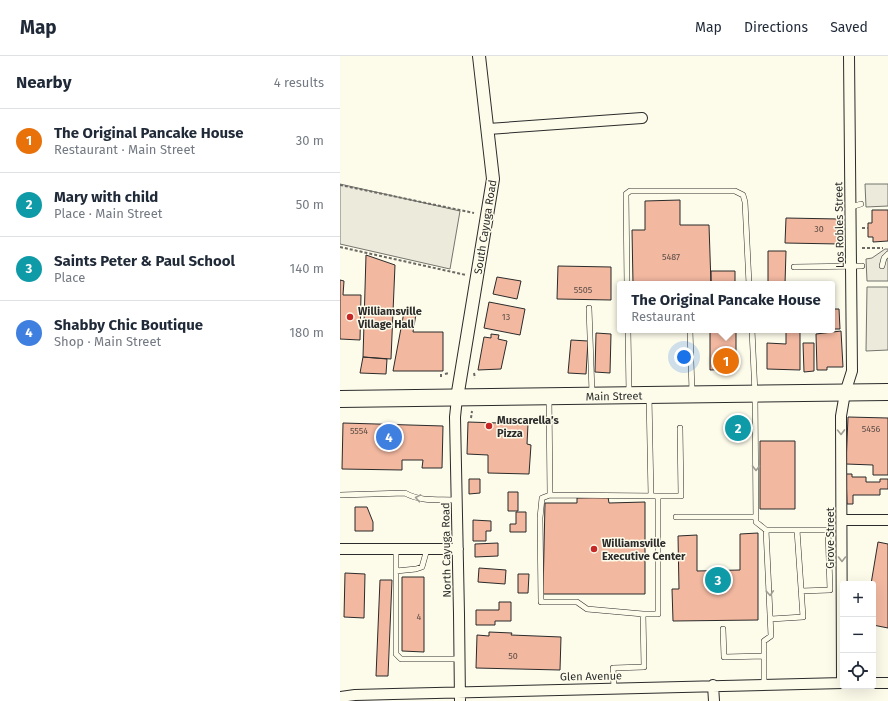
<!DOCTYPE html>
<html lang="en">
<head>
<meta charset="utf-8">
<style>
  :root { --surface:#fff; --page:#f6f6f7; --text:#1f2937; --muted:#747a83; --line:#e0e1e3; --accent:#7c3aed }
  body { margin:0; font-family:"Fira Sans",sans-serif; background:var(--page); color:var(--text) }
  .controls { position:absolute; right:12px; bottom:12px; display:grid; overflow:hidden; border-radius:4px; box-shadow:0 4px 16px #0002 }
  .controls button { width:36px; height:36px; display:grid; place-items:center; padding:0; border:0; border-bottom:1px solid var(--line); background:var(--surface); color:var(--text); font:20px sans-serif }
  .you { position:absolute; left:344px; top:301px; width:14px; height:14px; margin:-10px; border:3px solid #fff; border-radius:50%; background:#1a73e8; box-shadow:0 0 0 6px #1a73e833 }
  .badge { display:grid; place-items:center; width:26px; height:26px; border-radius:50%; background:var(--accent); color:#fff; font-size:13px; font-weight:700 }
  .pin { position:absolute; translate:-50% -50%; border:2px solid #fff; box-shadow:0 1px 4px #0006 }
  .popup { position:absolute; left:277px; top:225px; width:218px; height:52px; box-sizing:border-box; display:grid; place-content:center; border-radius:4px; background:var(--surface); filter:drop-shadow(0 1px 3px #0005); font-size:13px; white-space:nowrap; color:var(--muted) }
  .popup b { font-size:15px; color:var(--text) }
  .popup::after { content:''; position:absolute; left:50%; top:100%; margin-left:-8px; border:8px solid transparent; border-top-color:var(--surface) }
  .list { margin:0; padding:0; list-style:none }
  h2 { display:flex; justify-content:space-between; align-items:center; height:52px; margin:0; padding:0 16px; font-size:17px }
  h2 small { font-size:13px; font-weight:400; color:var(--muted) }
  .list li { display:grid; grid-template-columns:26px 1fr auto; gap:12px; align-items:center; box-sizing:border-box; height:64px; padding:0 16px; border-top:1px solid var(--line) }
  .list b { display:block; font-size:15px; white-space:nowrap }
  .list p { margin:0; font-size:13px; white-space:nowrap; color:var(--muted) }
  .list em { font-size:13px; font-style:normal; color:var(--muted) }
  .icon { flex:none; width:22px; height:22px; fill:none; stroke:currentColor; stroke-width:2; stroke-linecap:round; stroke-linejoin:round }
  .map { position:relative; flex:none; width:548px; height:645px; overflow:hidden }
  header { display:flex; align-items:center; gap:24px; box-sizing:border-box; height:56px; padding:0 20px; background:var(--surface); border-bottom:1px solid var(--line) }
  header strong { font-size:19px }
  nav { display:flex; gap:22px; margin-inline-start:auto; font-size:14px }
  main { display:flex }
  aside { flex:1; background:var(--surface) }
  .map>svg:first-child { display:block }
</style>
</head>
<body>
<header>
<strong>Map</strong>
<nav><a>Map</a><a>Directions</a><a>Saved</a></nav>
</header>
<main>
<aside>
<h2>Nearby<small>4 results</small></h2>
<ul class="list">
<li><span class="badge" style="background:#e8710a">1</span><div><b>The Original Pancake House</b><p>Restaurant · Main Street</p></div><em>30 m</em></li>
<li><span class="badge" style="background:#0f9aa8">2</span><div><b>Mary with child</b><p>Place · Main Street</p></div><em>50 m</em></li>
<li><span class="badge" style="background:#0f9aa8">3</span><div><b>Saints Peter &amp; Paul School</b><p>Place</p></div><em>140 m</em></li>
<li><span class="badge" style="background:#3f7fe0">4</span><div><b>Shabby Chic Boutique</b><p>Shop · Main Street</p></div><em>180 m</em></li>
</ul>
</aside>
<div class="map">
<svg width="548" height="645" viewBox="0 0 548 645">
  <rect width="100%" height="100%" fill="#fdfbea"/>
  <path fill="#eceadb" stroke="#74746e" d="M 0,128 L 120,155 L 110,213 L 0,188 Z
    M 525,128 L 548,128 L 548,150 L 526,151 Z
    M 545,193 L 548,193 L 548,225 L 527,225 L 526,203 L 532,202 Z
    M 527,231 L 548,231 L 548,294 L 526,295 Z"/>
  <path fill="#f2b8a0" stroke="#2b2b2b" d="M 340,144 L 340,169 L 369,169 L 371,228 L 293,228 L 292,174 L 305,174 L 305,145 Z
    M 532,154 L 548,154 L 548,185 L 533,186 L 533,181 L 528,181 L 528,167 L 532,167 Z
    M 446,162 L 499,163 L 499,188 L 445,187 Z
    M 428,195 L 446,195 L 445,228 L 428,228 Z
    M 26,199 L 55,209 L 51,303 L 23,301 Z
    M 218,210 L 271,211 L 271,244 L 217,243 Z
    M 371,215 L 395,215 L 395,228 L 371,228 Z
    M 157,221 L 181,225 L 177,243 L 153,238 Z
    M 0,224 L 4,225 L 3,239 L 21,239 L 20,284 L 0,283 Z
    M 149,246 L 185,253 L 180,279 L 144,272 Z
    M 492,253 L 499,253 L 500,273 L 492,273 Z
    M 64,256 L 76,258 L 73,276 L 103,276 L 103,315 L 53,315 Z
    M 370,274 L 396,274 L 396,313 L 370,314 Z
    M 446,274 L 460,274 L 460,314 L 427,313 L 427,287 L 446,288 Z
    M 501,275 L 503,311 L 487,311 L 487,314 L 477,314 L 476,278 Z
    M 256,277 L 271,278 L 270,317 L 255,316 Z
    M 151,278 L 159,279 L 158,283 L 167,285 L 161,313 L 138,314 L 144,281 L 151,282 Z
    M 231,284 L 248,285 L 246,318 L 228,317 Z
    M 463,287 L 474,287 L 474,315 L 464,316 Z
    M 23,301 L 47,303 L 46,318 L 20,317 Z
    M 508,361 L 548,362 L 548,419 L 533,419 L 533,409 L 506,408 Z
    M 128,366 L 188,368 L 187,388 L 191,389 L 189,418 L 148,417 L 148,399 L 127,398 Z
    M 3,367 L 103,370 L 102,412 L 82,412 L 83,404 L 62,404 L 62,414 L 2,413 Z
    M 420,385 L 455,385 L 455,453 L 420,453 Z
    M 506,418 L 512,418 L 512,421 L 526,421 L 526,426 L 540,426 L 540,423 L 548,423 L 548,433 L 540,433 L 540,439 L 513,439 L 513,448 L 507,448 Z
    M 129,423 L 140,423 L 140,437 L 129,438 Z
    M 168,436 L 178,436 L 178,455 L 168,455 Z
    M 268,441 L 269,447 L 305,446 L 305,538 L 203,538 L 205,447 L 237,447 L 237,442 Z
    M 15,451 L 27,451 L 33,466 L 33,475 L 15,475 Z
    M 176,456 L 186,456 L 186,476 L 170,476 L 170,468 L 176,468 Z
    M 133,464 L 151,465 L 151,475 L 146,475 L 146,485 L 133,485 Z
    M 418,477 L 418,564 L 333,565 L 332,533 L 339,533 L 338,480 L 357,479 L 357,515 L 400,514 L 400,478 Z
    M 538,486 L 548,488 L 548,572 L 533,569 L 533,528 L 531,528 Z
    M 158,487 L 158,500 L 135,501 L 135,488 Z
    M 139,512 L 166,514 L 165,528 L 138,526 Z
    M 5,517 L 25,518 L 24,562 L 4,561 Z
    M 178,518 L 189,518 L 188,537 L 178,537 Z
    M 62,521 L 84,521 L 84,596 L 62,595 Z
    M 40,524 L 52,524 L 48,620 L 36,620 Z
    M 159,546 L 171,546 L 171,565 L 155,565 L 155,569 L 136,569 L 136,554 L 159,554 Z
    M 149,576 L 172,577 L 171,579 L 221,581 L 220,614 L 136,612 L 137,579 L 149,580 Z"/>
  <g fill="none" stroke-linecap="round" stroke-linejoin="round">
    <defs>
      <path id="service" d="M 511,151 L 521,148
        M 542,210 L 544,202 L 548,198
        M 454,211 L 522,210
        M 287,228 L 286,138 L 290,135 L 395,135 L 403,139 L 405,146 L 409,228
        M 249,252 L 252,337
        M 288,274 L 289,337
        M 350,274 L 352,336
        M 412,274 L 415,338 L 416,466 L 426,474 L 431,580 L 424,585 L 424,629
        M 309,340 L 311,440
        M 209,341 L 210,439
        M 0,439 L 65,437 C 81,446 99,443 117,444
        M 336,461 L 416,461
        M 426,474 L 457,474
        M 56,493 L 56,598 L 61,603 L 120,603
        M 56,515 L 76,513 L 82,511 L 87,493
        M 303,558 L 247,553 L 237,546 L 201,546 L 200,462 L 202,442 L 210,439 L 318,440
        M 431,563 L 463,561 L 457,474 L 488,474 L 490,534 L 461,535
        M 383,573 L 384,601 L 424,600
        M 274,632 L 273,612 L 304,611 L 303,558 L 318,558 L 318,440 L 341,440 L 340,372"/>
      <path id="minor" d="M 148,73 L 302,62
        M 117,342 L 115,361 L 119,558 L 120,645
        M 502,464 L 548,464
        M 0,493 L 118,493
        M 502,627 L 501,360 L 505,337 L 512,315 L 509,0
        M 533,627 L 548,627
        M 373,629 L 374,645
        M 0,641 L 15,639 L 53,638 L 503,627"/>
      <path id="tertiary" d="M 117,342 L 153,123 L 139,0"/>
      <path id="primary" d="M 0,343 L 548,336"/>
    </defs>
    <use href="#service" stroke="#2b2b2b" stroke-width="6"/>
    <use href="#minor" stroke="#2b2b2b" stroke-width="12"/>
    <use href="#tertiary" stroke="#2b2b2b" stroke-width="14"/>
    <use href="#primary" stroke="#2b2b2b" stroke-width="18"/>
    <path stroke="#6a6964" stroke-width="2" stroke-dasharray="3 2" stroke-linecap="butt" d="M 0,129 L 134,157
      M 522,172 L 528,172
      M 0,191 L 126,219
      M 522,192 L 543,192
      M 134,317 L 135,322
      M 101,318 L 101,323
      M 105,318 L 109,317
      M 131,362 L 132,355
      M 104,477 L 104,482"/>
    <use href="#service" stroke="#fdfbea" stroke-width="5"/>
    <use href="#minor" stroke="#fdfbea" stroke-width="10"/>
    <use href="#tertiary" stroke="#fdfbea" stroke-width="12"/>
    <use href="#primary" stroke="#fdfbea" stroke-width="16"/>
  </g>
  <defs><path id="oneway-chevron" d="M-2-3.5L2.5 0L-2 3.5" fill="none" stroke-width="1.6" stroke-linecap="round" stroke-linejoin="round"/></defs>
  <g stroke="#9e9d94">
    <use href="#oneway-chevron" transform="translate(501 376) rotate(89)"/>
    <use href="#oneway-chevron" transform="translate(416 412) rotate(90)"/>
    <use href="#oneway-chevron" transform="translate(78 442) rotate(-170)"/>
    <use href="#oneway-chevron" transform="translate(502 503) rotate(90)"/>
    <use href="#oneway-chevron" transform="translate(430 537) rotate(87)"/>
  </g>
  <g fill="#c62828" stroke="#fdfbea" stroke-width="1.5">
    <circle cx="10" cy="261" r="4"/>
    <circle cx="149" cy="370" r="4"/>
    <circle cx="254" cy="493" r="4"/>
  </g>
  <g text-anchor="middle" stroke-width="3" stroke-linejoin="round" paint-order="stroke">
    <g font-size="9" fill="#5d4e48">
      <text x="479" y="176">30</text>
      <text x="331" y="204">5487</text>
      <text x="243" y="237">5505</text>
      <text x="166" y="264">13</text>
      <text x="531" y="376">5456</text>
      <text x="19" y="378">5554</text>
      <text x="79" y="564">4</text>
      <text x="173" y="603">50</text>
    </g>
    <g font-size="11" fill="#2b2b2b" stroke="#fdfbea">
      <text transform="translate(499 169) rotate(-91)" y="4">Los Robles Street</text>
      <text transform="translate(145 171) rotate(-81)" y="4">South Cayuga Road</text>
      <text transform="translate(274 340) rotate(-1)" y="4">Main Street</text>
      <text transform="translate(490 482) rotate(-90)" y="4">Grove Street</text>
      <text transform="translate(106 494) rotate(-91)" y="4">North Cayuga Road</text>
      <text transform="translate(251 620) rotate(-1)" y="4">Glen Avenue</text>
    </g>
    <g font-size="11" font-weight="bold" fill="#2b2b2b" stroke="#fdfbea" text-anchor="start">
      <text x="18" y="259">Williamsville<tspan x="18" dy="13">Village Hall</tspan></text>
      <text x="157" y="368">Muscarella’s<tspan x="157" dy="13">Pizza</tspan></text>
      <text x="262" y="491">Williamsville<tspan x="262" dy="13">Executive Center</tspan></text>
    </g>
  </g>
</svg>
<div class="controls">
<button>+</button>
<button>−</button>
<button><svg class="icon" aria-label="locate" viewBox="0 0 24 24"><circle cx="12" cy="12" r="6"/><path d="M12 2v4M12 18v4M2 12h4M18 12h4"/></svg></button>
</div>
<div class="you"></div>
<div class="pin badge" style="left:386px;top:305px;background:#e8710a">1</div>
<div class="popup"><b>The Original Pancake House</b>Restaurant</div>
<div class="pin badge" style="left:398px;top:372px;background:#0f9aa8">2</div>
<div class="pin badge" style="left:378px;top:524px;background:#0f9aa8">3</div>
<div class="pin badge" style="left:49px;top:381px;background:#3f7fe0">4</div>
</div>
</main>
</body>
</html>
